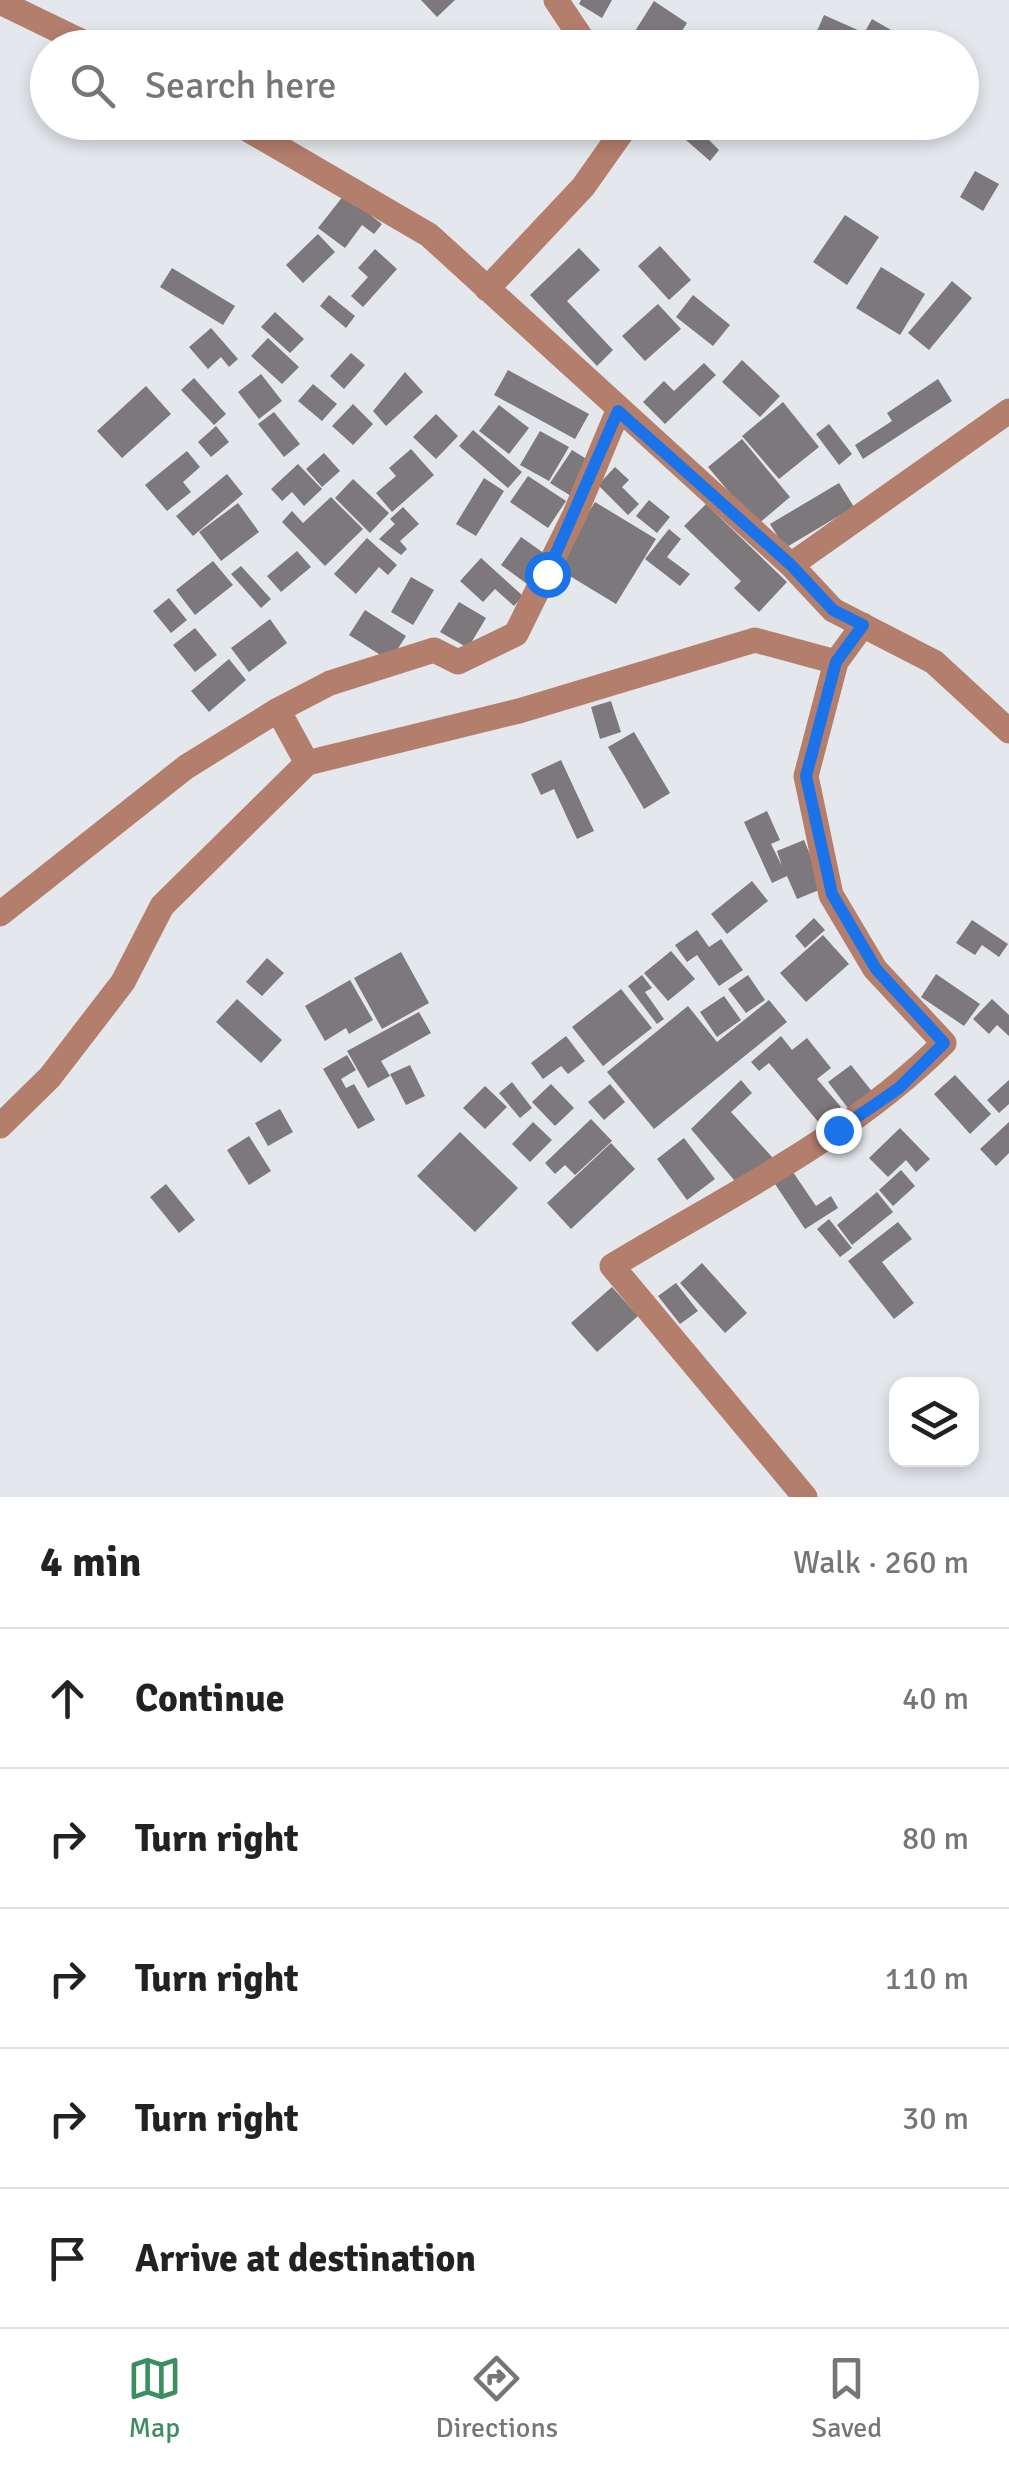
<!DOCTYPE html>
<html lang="en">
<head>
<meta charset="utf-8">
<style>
  :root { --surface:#fff; --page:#f2f2f2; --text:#222; --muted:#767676; --line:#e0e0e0; --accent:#3a8e60 }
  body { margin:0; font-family:Signika,sans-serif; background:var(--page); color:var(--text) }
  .controls { position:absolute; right:30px; bottom:30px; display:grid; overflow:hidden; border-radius:20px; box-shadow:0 5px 15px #0003 }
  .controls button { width:90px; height:90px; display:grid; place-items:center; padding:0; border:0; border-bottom:2px solid var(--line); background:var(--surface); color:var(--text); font:50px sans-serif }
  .stop { position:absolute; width:30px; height:30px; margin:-22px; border:8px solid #1a73e8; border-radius:50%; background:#fff }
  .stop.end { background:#1a73e8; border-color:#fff; box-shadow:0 2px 10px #0008 }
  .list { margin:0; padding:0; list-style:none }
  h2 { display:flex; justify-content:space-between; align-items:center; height:130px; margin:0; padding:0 40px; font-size:42px }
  h2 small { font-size:32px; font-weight:400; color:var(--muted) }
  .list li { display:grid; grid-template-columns:65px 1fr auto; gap:30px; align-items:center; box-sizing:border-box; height:140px; padding:0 40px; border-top:2px solid var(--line) }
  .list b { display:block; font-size:38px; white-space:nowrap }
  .list em { font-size:32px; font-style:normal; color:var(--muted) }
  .icon { flex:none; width:55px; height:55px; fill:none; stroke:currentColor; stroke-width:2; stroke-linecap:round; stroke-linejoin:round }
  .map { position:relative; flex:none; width:1009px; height:1497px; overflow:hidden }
  .search { position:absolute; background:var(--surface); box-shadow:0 5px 15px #0003; left:30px; right:30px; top:30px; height:110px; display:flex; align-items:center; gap:25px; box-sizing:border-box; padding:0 35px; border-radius:55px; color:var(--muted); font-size:38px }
  .sheet { height:830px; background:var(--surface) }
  nav { display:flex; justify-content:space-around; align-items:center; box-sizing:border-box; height:140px; border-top:2px solid var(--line); background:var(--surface); font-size:28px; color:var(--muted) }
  nav a { display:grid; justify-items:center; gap:5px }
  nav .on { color:var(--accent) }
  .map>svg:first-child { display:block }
</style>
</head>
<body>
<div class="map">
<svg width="1009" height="1497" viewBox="0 0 1009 1497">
  <rect width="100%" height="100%" fill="#e4e7ec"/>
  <path fill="#7c787b" d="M 421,0 L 455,0 L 437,17 Z
    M 581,0 L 612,0 L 602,18 L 579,4 Z
    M 654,1 L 687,23 L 671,48 L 644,48 L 630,39 Z
    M 824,15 L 860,31 L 853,48 L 811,45 Z
    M 872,19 L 922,48 L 856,48 Z
    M 716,36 L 740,48 L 711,48 Z
    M 673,122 L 691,122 L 719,150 L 710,161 L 670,126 Z
    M 812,122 L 840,122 L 834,134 Z
    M 975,171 L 999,184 L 983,211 L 960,197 Z
    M 344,195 L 382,224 L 374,234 L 362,225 L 345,248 L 318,228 Z
    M 845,215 L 879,237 L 847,285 L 813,262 Z
    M 318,234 L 335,252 L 303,283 L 286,265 Z
    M 660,246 L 691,280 L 669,300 L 638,266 Z
    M 579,248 L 600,270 L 567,301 L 613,350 L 597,366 L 530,295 Z
    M 375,249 L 397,269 L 363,307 L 351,296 L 368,277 L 358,268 Z
    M 881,267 L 925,294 L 900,335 L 856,308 Z
    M 172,268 L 235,306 L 223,325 L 160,287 Z
    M 952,281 L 972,298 L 929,350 L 908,333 Z
    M 329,295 L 355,316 L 346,328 L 320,306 Z
    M 693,295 L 730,325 L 713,346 L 676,317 Z
    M 658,304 L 681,329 L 645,361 L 622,336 Z
    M 275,312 L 304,339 L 290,353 L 261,327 Z
    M 211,328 L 238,359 L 229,367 L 221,357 L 208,369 L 189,347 Z
    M 268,338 L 299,367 L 282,384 L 251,356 Z
    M 351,353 L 365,365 L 344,389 L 330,376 Z
    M 742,360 L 780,396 L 760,417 L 722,382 Z
    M 704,363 L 716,375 L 665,424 L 643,402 L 664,381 L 674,391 Z
    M 508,370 L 589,414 L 575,439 L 494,395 Z
    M 405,372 L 423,392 L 386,426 L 373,411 Z
    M 261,374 L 282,401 L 259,419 L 238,392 Z
    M 194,378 L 226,414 L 214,425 L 181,390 Z
    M 938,379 L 952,401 L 863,459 L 855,445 L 892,421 L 887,413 Z
    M 313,384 L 337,404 L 322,421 L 298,401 Z
    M 146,386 L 171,414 L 122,458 L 97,431 Z
    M 783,402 L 819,447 L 779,479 L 742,436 Z
    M 353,404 L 373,424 L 353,445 L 332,426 Z
    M 499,405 L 529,428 L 509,454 L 479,431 Z
    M 274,412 L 300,444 L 284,457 L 258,424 Z
    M 436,414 L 458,436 L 436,459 L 413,437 Z
    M 829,424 L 852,454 L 839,465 L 816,434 Z
    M 216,426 L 229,442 L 211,457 L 198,442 Z
    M 473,430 L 522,472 L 508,488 L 459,446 Z
    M 540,431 L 569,447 L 549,481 L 520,465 Z
    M 742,439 L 790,497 L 757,525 L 708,467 Z
    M 411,449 L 434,475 L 392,512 L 376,493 L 396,476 L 389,468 Z
    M 572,450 L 593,463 L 571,496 L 550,483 Z
    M 187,451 L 200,467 L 183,482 L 191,492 L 167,511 L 145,485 Z
    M 324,453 L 340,471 L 322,487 L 306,469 Z
    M 298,464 L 322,489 L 304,506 L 292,492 L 282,501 L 271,489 Z
    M 615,467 L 629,480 L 622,487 L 639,504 L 628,515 L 598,485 Z
    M 227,474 L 243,494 L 193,536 L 176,516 Z
    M 528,476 L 566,501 L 548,528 L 510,502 Z
    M 484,478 L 504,491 L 476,536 L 456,524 Z
    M 353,479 L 389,513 L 370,533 L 335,498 Z
    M 839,483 L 854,507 L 785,548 L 770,524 Z
    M 331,497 L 363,529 L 325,566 L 282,522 L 292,511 L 303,523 Z
    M 649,500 L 670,517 L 657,533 L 636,516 Z
    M 595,502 L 656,539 L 616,604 L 555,567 Z
    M 238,503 L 259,532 L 221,561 L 199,532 Z
    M 706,504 L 787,582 L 759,612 L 734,588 L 741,581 L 684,526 Z
    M 403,507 L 419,524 L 400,541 L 407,549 L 401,555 L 379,539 L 395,524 L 390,519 Z
    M 669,529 L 681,539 L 667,557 L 690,574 L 680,586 L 645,559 Z
    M 521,537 L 548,556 L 527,584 L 501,565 Z
    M 367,538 L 397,565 L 388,575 L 379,567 L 356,594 L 334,574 Z
    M 297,551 L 311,567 L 281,592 L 267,576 Z
    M 481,558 L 523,596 L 514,606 L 495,589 L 483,602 L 460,581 Z
    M 213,561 L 233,585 L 195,615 L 176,590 Z
    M 241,566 L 271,599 L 261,608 L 231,574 Z
    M 411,577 L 434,590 L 413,625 L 391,612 Z
    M 169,598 L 187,620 L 171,633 L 153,611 Z
    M 459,602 L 486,618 L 468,648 L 440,632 Z
    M 365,610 L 406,636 L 390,661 L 349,635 Z
    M 270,619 L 287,643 L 249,672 L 231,648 Z
    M 195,628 L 217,655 L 195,672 L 173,645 Z
    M 229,659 L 246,680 L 209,712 L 191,691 Z
    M 611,701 L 621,732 L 600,739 L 591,707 Z
    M 634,732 L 670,793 L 644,809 L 608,747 Z
    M 561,760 L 594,831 L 577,839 L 554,789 L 541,795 L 531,774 Z
    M 767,811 L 780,840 L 771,844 L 782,866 L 777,851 L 804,840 L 824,888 L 797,899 L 787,876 L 772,883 L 744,822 Z
    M 752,881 L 768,901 L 727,934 L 711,914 Z
    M 814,918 L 825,930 L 805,948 L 795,936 Z
    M 972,920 L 1008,944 L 999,957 L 982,945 L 975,955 L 956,943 Z
    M 697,930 L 709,947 L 721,939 L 743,970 L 719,986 L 697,955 L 687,962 L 675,945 Z
    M 823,935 L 849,964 L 806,1002 L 780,973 Z
    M 671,951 L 695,979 L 668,1001 L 644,973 Z
    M 401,952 L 429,1003 L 382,1029 L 354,978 Z
    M 267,958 L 284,973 L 262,996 L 246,982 Z
    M 936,974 L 980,1004 L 964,1026 L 921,997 Z
    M 642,975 L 652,988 L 645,992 L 664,1019 L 657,1024 L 628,986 Z
    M 748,975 L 765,1000 L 746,1013 L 728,989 Z
    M 350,980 L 373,1020 L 349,1034 L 346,1028 L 325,1041 L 305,1006 Z
    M 621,989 L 652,1028 L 603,1066 L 572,1027 Z
    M 724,996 L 741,1020 L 717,1037 L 700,1012 Z
    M 237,999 L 282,1040 L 261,1063 L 216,1022 Z
    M 992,999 L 1009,1015 L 1009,1036 L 997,1025 L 989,1034 L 973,1019 Z
    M 769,1000 L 787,1022 L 654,1129 L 607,1072 L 688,1006 L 717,1042 Z
    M 419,1012 L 431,1033 L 381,1061 L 390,1076 L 368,1088 L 347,1051 Z
    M 566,1036 L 585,1061 L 568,1074 L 561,1066 L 543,1079 L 531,1063 Z
    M 781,1036 L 792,1050 L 807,1038 L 831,1068 L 817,1079 L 841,1107 L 820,1124 L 769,1063 L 759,1071 L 751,1062 Z
    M 347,1055 L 356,1070 L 341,1079 L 346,1088 L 354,1084 L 375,1120 L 358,1129 L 323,1069 Z
    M 410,1065 L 425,1096 L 406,1105 L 390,1074 Z
    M 851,1065 L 874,1094 L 851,1112 L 828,1082 Z
    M 955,1075 L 991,1114 L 970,1134 L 934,1094 Z
    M 741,1080 L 752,1093 L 731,1112 L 773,1158 L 740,1187 L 691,1129 Z
    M 1009,1080 L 1009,1104 L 999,1113 L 987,1100 Z
    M 512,1082 L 532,1108 L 520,1118 L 499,1093 Z
    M 551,1084 L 574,1108 L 555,1126 L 532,1102 Z
    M 610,1084 L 625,1102 L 604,1120 L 588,1102 Z
    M 485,1086 L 507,1107 L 485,1129 L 463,1108 Z
    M 280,1109 L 293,1132 L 268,1146 L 255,1123 Z
    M 591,1119 L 612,1141 L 575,1175 L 565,1165 L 555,1174 L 545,1163 Z
    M 533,1122 L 552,1140 L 530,1162 L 512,1144 Z
    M 1009,1122 L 1009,1153 L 996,1166 L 980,1149 Z
    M 900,1128 L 930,1159 L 916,1172 L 906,1160 L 888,1177 L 869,1158 Z
    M 460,1132 L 518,1188 L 475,1232 L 417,1176 Z
    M 249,1136 L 271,1171 L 249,1185 L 227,1150 Z
    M 684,1138 L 715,1179 L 687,1200 L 657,1159 Z
    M 611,1143 L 635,1169 L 571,1229 L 547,1203 Z
    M 901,1170 L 915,1186 L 893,1206 L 879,1190 Z
    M 793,1172 L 816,1206 L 831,1196 L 838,1208 L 805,1229 L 775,1184 Z
    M 166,1184 L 195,1220 L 179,1233 L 150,1197 Z
    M 877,1192 L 893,1212 L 852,1245 L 837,1225 Z
    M 829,1219 L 852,1248 L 840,1257 L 817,1229 Z
    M 898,1222 L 912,1239 L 882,1262 L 914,1303 L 894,1319 L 848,1261 Z
    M 702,1263 L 747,1313 L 725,1333 L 680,1283 Z
    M 676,1283 L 698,1311 L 680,1324 L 658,1296 Z
    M 612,1287 L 638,1316 L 597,1352 L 571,1323 Z"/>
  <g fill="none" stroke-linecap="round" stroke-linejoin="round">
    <path stroke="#b47e6d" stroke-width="25" d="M 556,0 L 588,48
      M 0,2 L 95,48
      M 235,122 L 429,235 L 791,565 L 833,610 L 934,662 L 1009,731
      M 487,289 L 583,187 L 629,122
      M 791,565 L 1009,411
      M 307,763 L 278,710 L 330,683 L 434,650 L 458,662 L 516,634 L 575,514 L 618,411
      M 0,914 L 186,767 L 278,710
      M 0,1126 L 50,1077 L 123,982 L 162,906 L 307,763 L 519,711 L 755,640 L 836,662
      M 805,1497 L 612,1266 C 726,1197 850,1137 944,1043 L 875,969 L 831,895 L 806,776 L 836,662 L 863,625"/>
  </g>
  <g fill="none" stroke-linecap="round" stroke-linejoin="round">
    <path stroke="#1a73e8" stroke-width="12" d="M 547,574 L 618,411 L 791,565 L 833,610 L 863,625 L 836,662 L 806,776 L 832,894 L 876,969 L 944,1043 L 899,1088 L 838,1130"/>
  </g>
</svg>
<div class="controls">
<button><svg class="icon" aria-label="layers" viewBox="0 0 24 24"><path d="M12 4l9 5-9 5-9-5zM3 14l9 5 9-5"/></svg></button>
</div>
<div class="stop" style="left:547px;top:574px"></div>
<div class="stop end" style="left:838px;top:1130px"></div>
<div class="search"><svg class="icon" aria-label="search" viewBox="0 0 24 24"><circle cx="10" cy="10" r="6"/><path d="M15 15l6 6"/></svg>Search here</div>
</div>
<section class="sheet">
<h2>4 min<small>Walk · 260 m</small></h2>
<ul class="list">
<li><svg class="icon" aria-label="ahead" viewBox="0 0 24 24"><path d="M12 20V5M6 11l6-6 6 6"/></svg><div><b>Continue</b></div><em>40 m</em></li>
<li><svg class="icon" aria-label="right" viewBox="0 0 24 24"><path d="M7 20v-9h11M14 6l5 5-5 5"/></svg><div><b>Turn right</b></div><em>80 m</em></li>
<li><svg class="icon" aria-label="right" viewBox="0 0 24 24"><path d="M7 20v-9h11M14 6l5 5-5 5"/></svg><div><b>Turn right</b></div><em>110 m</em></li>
<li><svg class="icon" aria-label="right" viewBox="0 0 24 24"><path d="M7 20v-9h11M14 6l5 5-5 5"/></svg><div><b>Turn right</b></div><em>30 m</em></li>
<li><svg class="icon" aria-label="arrive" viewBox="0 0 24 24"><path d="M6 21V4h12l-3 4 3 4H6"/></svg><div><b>Arrive at destination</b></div></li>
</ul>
</section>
<nav>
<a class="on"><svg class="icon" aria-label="map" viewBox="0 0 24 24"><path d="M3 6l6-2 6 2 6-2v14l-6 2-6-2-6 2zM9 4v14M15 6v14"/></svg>Map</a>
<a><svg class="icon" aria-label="directions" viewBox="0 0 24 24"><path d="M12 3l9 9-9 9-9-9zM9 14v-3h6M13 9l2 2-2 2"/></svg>Directions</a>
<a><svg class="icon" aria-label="saved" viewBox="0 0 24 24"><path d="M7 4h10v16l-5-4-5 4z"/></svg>Saved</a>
</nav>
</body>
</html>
